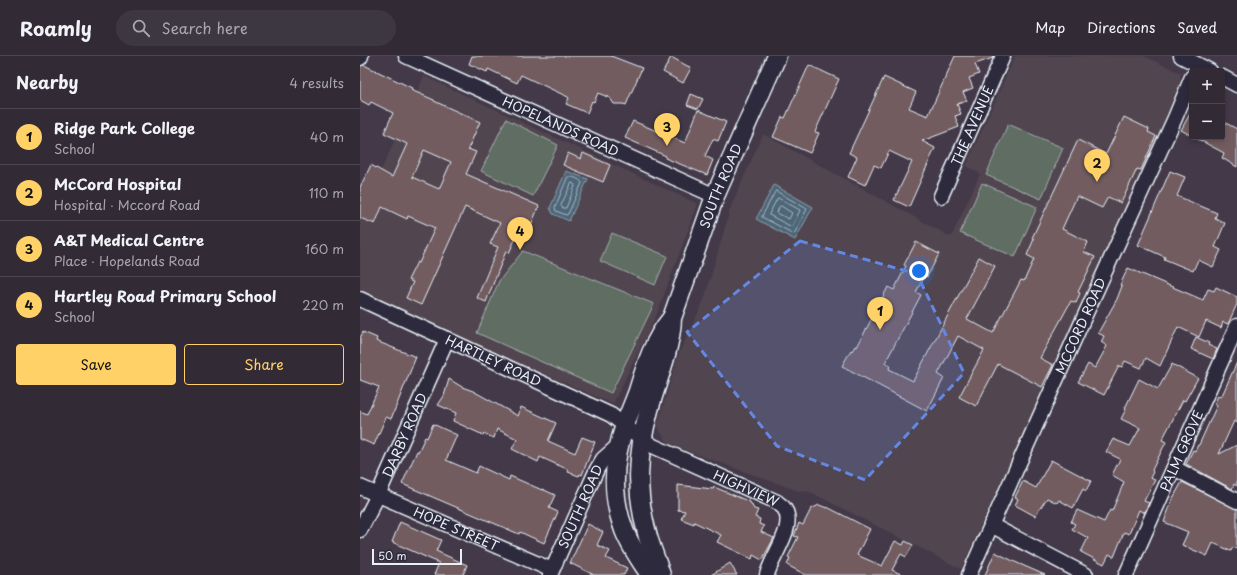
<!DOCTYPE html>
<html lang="en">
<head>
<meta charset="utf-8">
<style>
  :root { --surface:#322b36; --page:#3d3742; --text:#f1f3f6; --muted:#a8a7ad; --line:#4d4751; --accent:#ffd166 }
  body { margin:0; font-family:"Playpen Sans",sans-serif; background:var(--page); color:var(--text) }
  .controls { position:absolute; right:12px; top:12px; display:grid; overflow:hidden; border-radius:4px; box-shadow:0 2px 6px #0003 }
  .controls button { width:36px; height:36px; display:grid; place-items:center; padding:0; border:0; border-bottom:1px solid var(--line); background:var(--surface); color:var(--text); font:20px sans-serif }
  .scale { position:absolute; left:12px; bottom:10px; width:90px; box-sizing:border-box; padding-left:4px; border:2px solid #e8f1f8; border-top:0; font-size:11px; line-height:14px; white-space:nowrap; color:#e8f1f8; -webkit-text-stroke:3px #2f2a3d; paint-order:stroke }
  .you { position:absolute; left:559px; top:215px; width:14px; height:14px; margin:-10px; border:3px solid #fff; border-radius:50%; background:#1a73e8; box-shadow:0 0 0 6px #1a73e833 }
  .badge { display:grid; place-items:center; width:26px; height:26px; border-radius:50%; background:var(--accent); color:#111; font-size:13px; font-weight:700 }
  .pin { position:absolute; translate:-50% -33px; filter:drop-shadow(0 1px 2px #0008) }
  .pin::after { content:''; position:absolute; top:21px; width:14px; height:12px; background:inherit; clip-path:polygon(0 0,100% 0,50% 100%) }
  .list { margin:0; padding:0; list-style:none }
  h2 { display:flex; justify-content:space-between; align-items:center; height:52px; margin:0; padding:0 16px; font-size:17px }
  h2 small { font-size:13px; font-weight:400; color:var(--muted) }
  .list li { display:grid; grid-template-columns:26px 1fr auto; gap:12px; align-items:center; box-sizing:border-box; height:56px; padding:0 16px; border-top:1px solid var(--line) }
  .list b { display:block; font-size:15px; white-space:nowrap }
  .list p { margin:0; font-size:13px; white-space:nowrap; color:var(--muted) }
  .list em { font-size:13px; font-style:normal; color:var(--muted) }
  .actions { display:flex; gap:8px; padding:12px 16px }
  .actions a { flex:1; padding:9px 0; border:1px solid var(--accent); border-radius:4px; text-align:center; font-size:14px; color:var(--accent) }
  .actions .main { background:var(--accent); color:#111 }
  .icon { flex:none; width:22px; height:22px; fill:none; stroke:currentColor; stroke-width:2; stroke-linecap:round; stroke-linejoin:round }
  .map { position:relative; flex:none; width:877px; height:519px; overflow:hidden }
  header { display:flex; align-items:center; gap:24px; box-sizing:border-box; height:56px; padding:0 20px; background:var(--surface); border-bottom:1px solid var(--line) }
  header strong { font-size:19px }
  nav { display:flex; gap:22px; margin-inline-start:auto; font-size:14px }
  .search { width:280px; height:36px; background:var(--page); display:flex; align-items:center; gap:10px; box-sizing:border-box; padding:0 14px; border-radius:22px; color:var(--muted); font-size:15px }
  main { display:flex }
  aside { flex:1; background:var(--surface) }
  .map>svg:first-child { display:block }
</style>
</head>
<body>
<header>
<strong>Roamly</strong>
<div class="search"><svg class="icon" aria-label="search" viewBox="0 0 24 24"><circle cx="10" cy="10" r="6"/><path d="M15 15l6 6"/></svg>Search here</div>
<nav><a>Map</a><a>Directions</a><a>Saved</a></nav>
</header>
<main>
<aside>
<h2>Nearby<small>4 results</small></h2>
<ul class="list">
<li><span class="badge">1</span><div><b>Ridge Park College</b><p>School</p></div><em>40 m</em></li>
<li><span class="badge">2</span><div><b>McCord Hospital</b><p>Hospital · Mccord Road</p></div><em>110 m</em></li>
<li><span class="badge">3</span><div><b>A&amp;T Medical Centre</b><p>Place · Hopelands Road</p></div><em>160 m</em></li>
<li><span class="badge">4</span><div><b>Hartley Road Primary School</b><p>School</p></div><em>220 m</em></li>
</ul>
<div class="actions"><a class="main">Save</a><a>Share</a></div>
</aside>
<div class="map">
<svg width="877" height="519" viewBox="0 0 877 519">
  <rect width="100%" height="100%" fill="#433948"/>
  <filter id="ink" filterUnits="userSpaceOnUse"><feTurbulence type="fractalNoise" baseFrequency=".025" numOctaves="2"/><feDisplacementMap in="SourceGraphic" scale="8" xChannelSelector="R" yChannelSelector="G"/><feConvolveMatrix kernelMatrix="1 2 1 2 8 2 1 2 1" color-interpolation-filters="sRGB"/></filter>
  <g filter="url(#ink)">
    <path fill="#51444f" d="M 655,0 L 784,0 L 821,17 L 818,39 L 601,513 L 450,436 L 438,435 L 308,388 L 297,370 L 319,297 L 344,244 L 371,150 L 403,78 L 591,181 L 620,118 L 606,110 Z
      M 64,20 L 338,148 L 297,258 L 253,348 L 0,237 L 0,150 L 12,131 L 21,114 Z"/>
    <path fill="#5f6d63" stroke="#a4afae" d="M 146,63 L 198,89 L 173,140 L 121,115 Z
      M 648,68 L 703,92 L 681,143 L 626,119 Z
      M 622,127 L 677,151 L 655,201 L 600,177 Z
      M 252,177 L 307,200 L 295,229 L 240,205 Z
      M 163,195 L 294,248 L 251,337 L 117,277 L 139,225 Z"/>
    <path fill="#4e6678" stroke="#8c9eab" d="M 206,115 L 228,123 L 209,165 L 193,158 L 190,152 Z
      M 414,129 L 453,151 L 435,184 L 396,163 Z"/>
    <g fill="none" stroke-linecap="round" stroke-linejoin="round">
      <path stroke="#aab9c5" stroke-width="1" d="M 208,121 C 212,120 220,123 222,127 L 208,158 L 206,159 L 196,155 L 195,152 Z
        M 212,127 L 214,128 L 215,130 L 206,152 L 203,152 L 201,150 Z
        M 416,135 L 447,153 L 434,178 L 402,161 Z
        M 418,142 L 440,154 L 432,171 L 409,159 Z
        M 421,150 L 432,157 L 429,163 L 417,157 L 419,151 Z"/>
    </g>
    <path fill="#725c60" stroke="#e8f1f8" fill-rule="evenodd" d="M 112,0 L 251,0 L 282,12 L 266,49 L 263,48 L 254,48 L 250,42 L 238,37 L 234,46 L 232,45 L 227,57 L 206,48 L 209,42 L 208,41 L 161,19 L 157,27 L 128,13 L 127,16 L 109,8 Z
      M 595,0 L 634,0 L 633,2 L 615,8 L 619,18 L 609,22 L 613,32 L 603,36 L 607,45 L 597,48 L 601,58 L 595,60 L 599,71 L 562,85 L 575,92 L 549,151 L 534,144 L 552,106 L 529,95 L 521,112 L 514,109 L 505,129 L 488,121 L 497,101 L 489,97 L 524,21 L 556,36 L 549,52 L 568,60 Z
      M 311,1 L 331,12 L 323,27 L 303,16 Z
      M 4,9 L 52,32 L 51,34 L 74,44 L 74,45 L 120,66 L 108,93 L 116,96 L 106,118 L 179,150 L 171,169 L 163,166 L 149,197 L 146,195 L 126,246 L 117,242 L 138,191 L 130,188 L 140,167 L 105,151 L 61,249 L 46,242 L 53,226 L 48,224 L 57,206 L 59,207 L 75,172 L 48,160 L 47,163 L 22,151 L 15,168 L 0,162 L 0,131 L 11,109 L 32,121 L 47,88 L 24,77 L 33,57 L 11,46 L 9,49 L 0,44 L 0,10 ZM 64,94 L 91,106 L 79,133 L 52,121 Z
      M 449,9 L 479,23 L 455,76 L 459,77 L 450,97 L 413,81 L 422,61 L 425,62 Z
      M 331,38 L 343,43 L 338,53 L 327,49 Z
      M 338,54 L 366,66 L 358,85 L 353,83 L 345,100 L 353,104 L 347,119 L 305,102 L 306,100 L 265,82 L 273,65 L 325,87 Z
      M 832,54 L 832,80 L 821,74 Z
      M 764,61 L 789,73 L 788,76 L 796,80 L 781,114 L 777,113 L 761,147 L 748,141 L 742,152 L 717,140 L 702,173 L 728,186 L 724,196 L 735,201 L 718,236 L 720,237 L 716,247 L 711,245 L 680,302 L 693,309 L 682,331 L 638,308 L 616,350 L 599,341 L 624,294 L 598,280 L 578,318 L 584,322 L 567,355 L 482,310 L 491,294 L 492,295 L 495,290 L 497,291 L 528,231 L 534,234 L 546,210 L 544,209 L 556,186 L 579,198 L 567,221 L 565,220 L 556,236 L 561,239 L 525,307 L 530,309 L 529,313 L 553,325 L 619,201 L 635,210 L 607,263 L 633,277 L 661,224 L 664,225 L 674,203 L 667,199 L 674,183 L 672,182 L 718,84 L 746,98 Z
      M 862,65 L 877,73 L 877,111 L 862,102 L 864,97 L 834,81 L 862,81 Z
      M 208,97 L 221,103 L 223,97 L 250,109 L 243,126 L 203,109 Z
      M 810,115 L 825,121 L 817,140 L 857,157 L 855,162 L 865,167 L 855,191 L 861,194 L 853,211 L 838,204 L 833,215 L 804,203 L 805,201 L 778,189 Z
      M 768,212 L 843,244 L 848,233 L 854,235 L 856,231 L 877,241 L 877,248 L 868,268 L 863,266 L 861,272 L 846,265 L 839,281 L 818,271 L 800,310 L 786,302 L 781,312 L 765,305 L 762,311 L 759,310 L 744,339 L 718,326 L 728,308 L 735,312 L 747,290 L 741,286 L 744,280 L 738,277 L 757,243 L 762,230 L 760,229 Z
      M 3,276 L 17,282 L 16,285 L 56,301 L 31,363 L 26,361 L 14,389 L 0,383 L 0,355 L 7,358 L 19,331 L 0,324 L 0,282 Z
      M 836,281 L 849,287 L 848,289 L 857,293 L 853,303 L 831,293 Z
      M 877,306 L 877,367 L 874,365 L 859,398 L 877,389 L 877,430 L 874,428 L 872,433 L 826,408 L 833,394 L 835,395 L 838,389 L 839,389 L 857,349 L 854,348 L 858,340 L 861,341 L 864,335 Z
      M 812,308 L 838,322 L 825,345 L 823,344 L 802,384 L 806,386 L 792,414 L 793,416 L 790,422 L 795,424 L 784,445 L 789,447 L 784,457 L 779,454 L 769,478 L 764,476 L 754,501 L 749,498 L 744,508 L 721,496 L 728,482 L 712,473 L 715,468 L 711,466 L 717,454 L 744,466 L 750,454 L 752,455 L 764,426 L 752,419 L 760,403 L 746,396 L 753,383 L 770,390 L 780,372 L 761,363 L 766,353 L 765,352 L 779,323 L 798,333 Z
      M 89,323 L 102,331 L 113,335 L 158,360 L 161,351 L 196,367 L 188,385 L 215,397 L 222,381 L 235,386 L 222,419 L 220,418 L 219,420 L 208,416 L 209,414 L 180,401 L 178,406 L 152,393 L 157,383 L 137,373 L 134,382 L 124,378 L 123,379 L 93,365 L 96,357 L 78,349 L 84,340 Z
      M 73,368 L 97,379 L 86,404 L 116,417 L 119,410 L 149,424 L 150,420 L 182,434 L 182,433 L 195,439 L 189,452 L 198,456 L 184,487 L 160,476 L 159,478 L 42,428 L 57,395 L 58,396 L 65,381 L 67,382 Z
      M 691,404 L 731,425 L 726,435 L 723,433 L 713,452 L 699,444 L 697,447 L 687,442 L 675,460 L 655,449 L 658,443 L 655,441 L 663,425 L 676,432 Z
      M 822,426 L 877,453 L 877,493 L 873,491 L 871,495 L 853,487 L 847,500 L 822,489 L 828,476 L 804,466 L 813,442 Z
      M 318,429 L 353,433 L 354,431 L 390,446 L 394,453 L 398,454 L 395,461 L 400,463 L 399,468 L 404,470 L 401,476 L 414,482 L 402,504 L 393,499 L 392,503 L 357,486 L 361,479 L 334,466 L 334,468 L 321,463 L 325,455 L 318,454 Z
      M 459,449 L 467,452 L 467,451 L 510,473 L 497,499 L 522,510 L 535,485 L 543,489 L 545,485 L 553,489 L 546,501 L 541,498 L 532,514 L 543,519 L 446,519 L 427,509 L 430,502 L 428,501 L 438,481 L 434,480 L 439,467 L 443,469 L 451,453 Z
      M 40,466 L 81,484 L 76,495 L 107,509 L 103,519 L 74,519 L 79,507 L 32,486 Z
      M 228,468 L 243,476 L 237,489 L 250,495 L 246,502 L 267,512 L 264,519 L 234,519 L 210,507 Z
      M 635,496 L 655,506 L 685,519 L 625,519 Z
      M 370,507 L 377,519 L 351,519 Z"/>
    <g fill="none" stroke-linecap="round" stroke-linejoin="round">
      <defs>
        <g id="minor">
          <path id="s1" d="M 46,0 L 355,140"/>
          <path d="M 821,0 L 850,15"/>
          <path d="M 0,2 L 1,0"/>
          <path d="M 862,21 L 877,29"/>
          <path id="s2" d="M 581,140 L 643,0"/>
          <path id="s3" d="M 0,243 L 251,359 L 282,383 L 293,390 L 417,446 C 419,448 422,450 424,452 C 437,470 411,501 407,519"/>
          <path d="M 814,412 L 877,445"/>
          <path id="s4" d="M 0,431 L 192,514"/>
          <path d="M 631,469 L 726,519"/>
          <path id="s5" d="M 0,474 L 18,439 L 87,283"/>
          <path id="s6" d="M 190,519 L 237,413 L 243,403 L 260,388"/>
          <path id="s7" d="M 609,519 L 726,257 L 815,62 L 832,21"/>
          <path id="s8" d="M 766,519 L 877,270"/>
        </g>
        <g id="major">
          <path d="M 290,519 C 281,505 270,490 264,474 C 251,440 253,403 265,369 C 269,357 274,346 278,335 C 286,309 294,283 311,263"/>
          <path id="s9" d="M 301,519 C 297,506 292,494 288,481 C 275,437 277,398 289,354 C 297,324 311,293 312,262 L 355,140 L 417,0"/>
        </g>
      </defs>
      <use href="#minor" stroke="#e8f1f8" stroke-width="17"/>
      <use href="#major" stroke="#e8f1f8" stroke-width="21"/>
      <use href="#minor" stroke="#2f2a3d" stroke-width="14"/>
      <use href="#major" stroke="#2f2a3d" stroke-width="18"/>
    </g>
  </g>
  <path fill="#6487e3" fill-opacity="0.2" stroke="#6487e3" stroke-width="3" stroke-dasharray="8 5" stroke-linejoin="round" d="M 440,185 L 557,218 L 604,317 L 505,424 L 417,390 L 327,276 Z"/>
  <g text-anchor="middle" stroke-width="4" stroke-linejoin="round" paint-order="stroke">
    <g font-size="13" fill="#e8f1f8" stroke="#2f2a3d">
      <text dy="5" stroke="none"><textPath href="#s1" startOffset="170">HOPELANDS ROAD</textPath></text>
      <text dy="5" stroke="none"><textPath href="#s2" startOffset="77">THE AVENUE</textPath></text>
      <text dy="5" stroke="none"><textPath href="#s9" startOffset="405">SOUTH ROAD</textPath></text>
      <text dy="5" stroke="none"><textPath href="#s7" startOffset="273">MCCORD ROAD</textPath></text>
      <text dy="5" stroke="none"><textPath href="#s3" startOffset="147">HARTLEY ROAD</textPath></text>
      <text dy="5" stroke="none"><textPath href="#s5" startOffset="105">DARBY ROAD</textPath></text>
      <text dy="5" stroke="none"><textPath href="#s8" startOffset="136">PALM GROVE</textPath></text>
      <text dy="5" stroke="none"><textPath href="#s3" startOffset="431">HIGHVIEW</textPath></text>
      <text dy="5" stroke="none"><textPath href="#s6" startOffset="75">SOUTH ROAD</textPath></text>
      <text dy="5" stroke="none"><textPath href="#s4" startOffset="105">HOPE STREET</textPath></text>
    </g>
  </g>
</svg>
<div class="controls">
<button>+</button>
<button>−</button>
</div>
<div class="scale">50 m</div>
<div class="you"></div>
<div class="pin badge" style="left:520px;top:274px">1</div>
<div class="pin badge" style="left:737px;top:126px">2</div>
<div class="pin badge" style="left:307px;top:90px">3</div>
<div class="pin badge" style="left:160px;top:194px">4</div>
</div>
</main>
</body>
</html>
